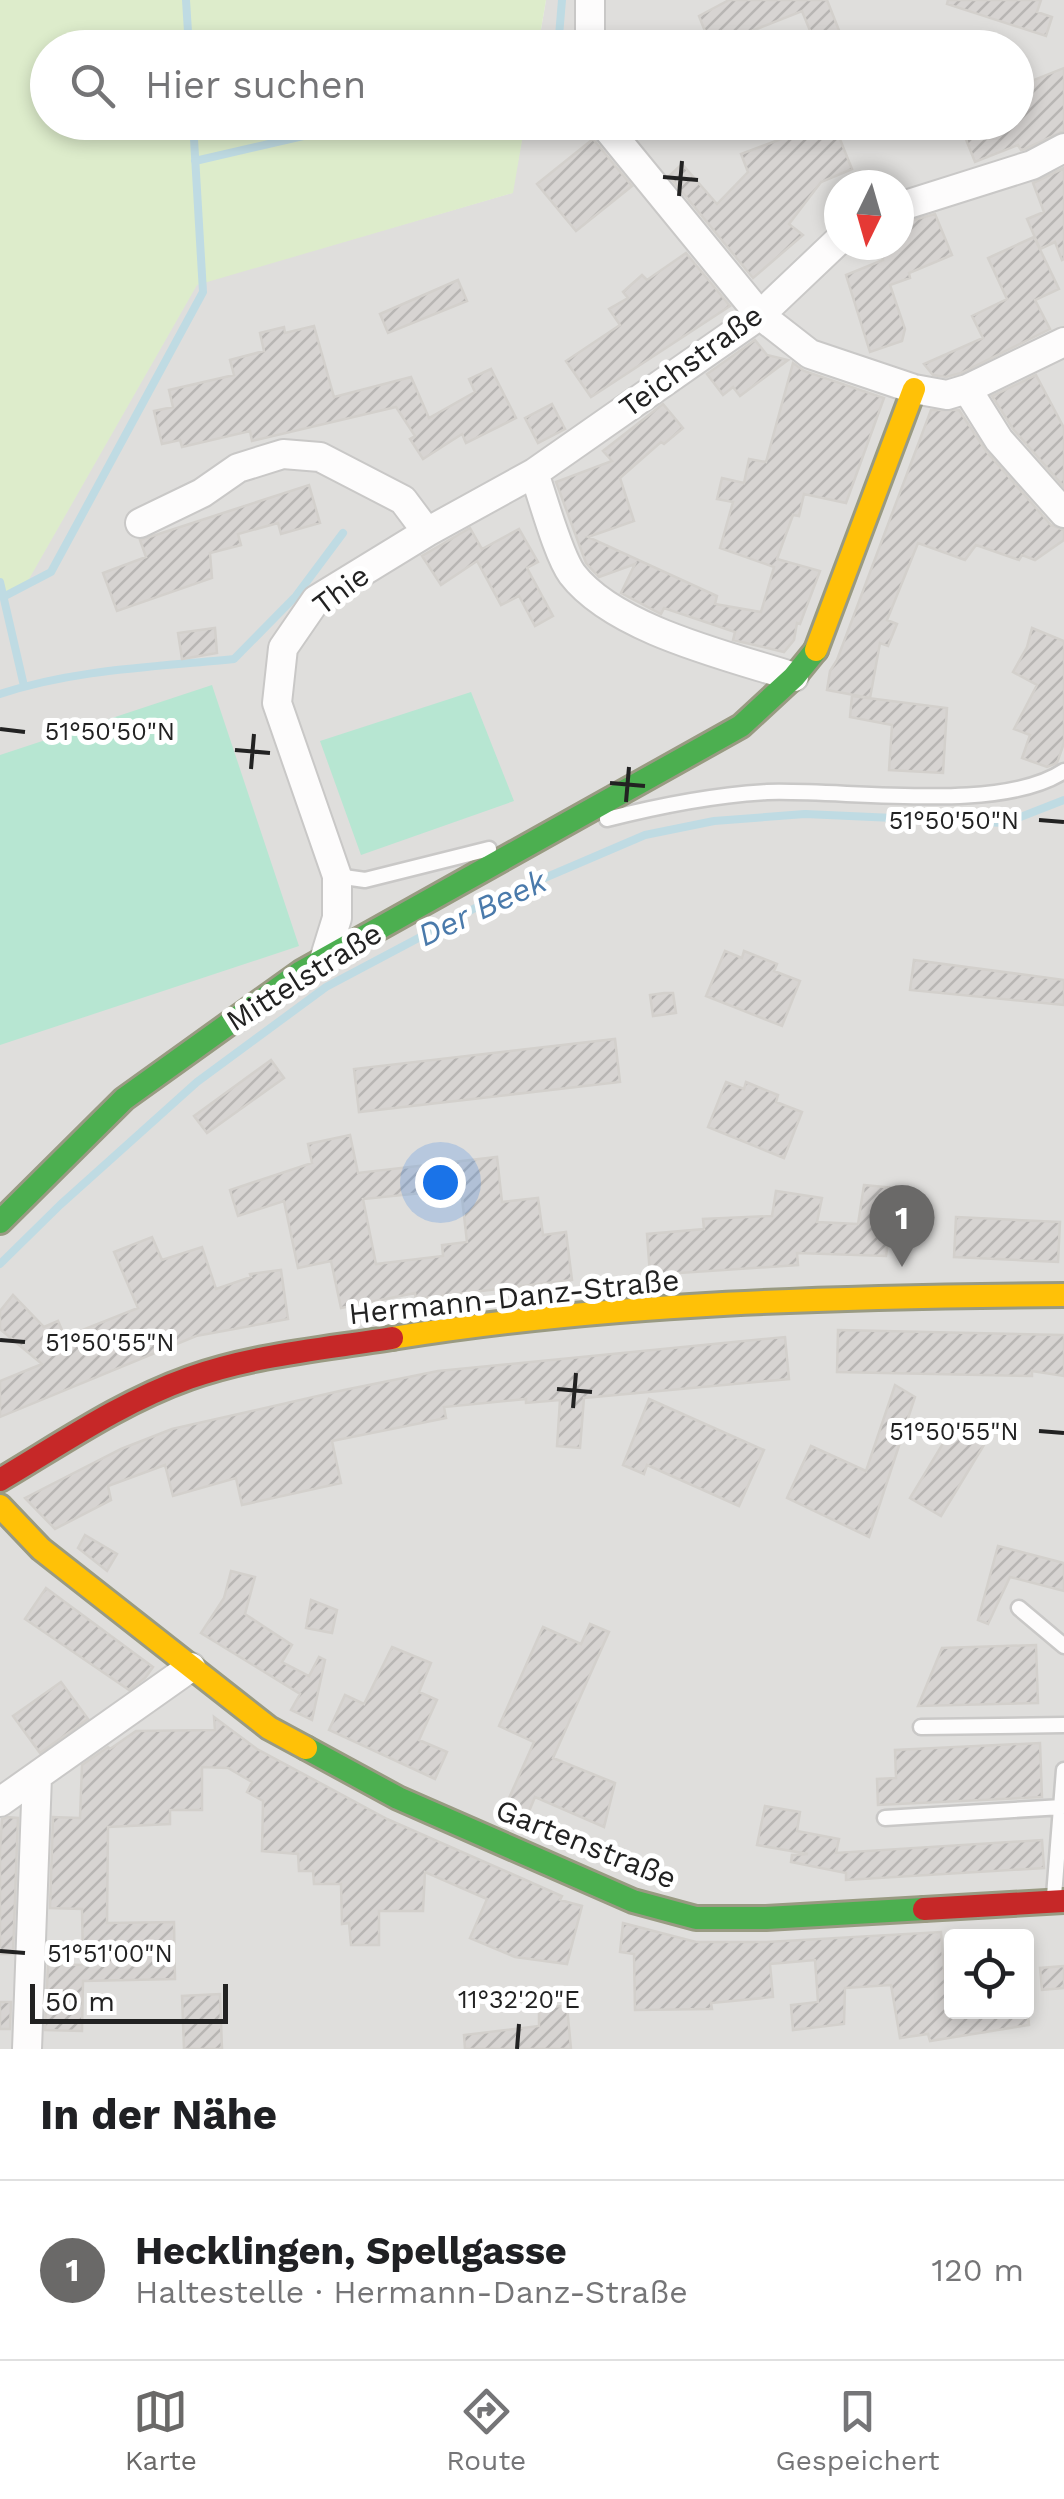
<!DOCTYPE html>
<html lang="de">
<head>
<meta charset="utf-8">
<style>
  :root { --surface:#fff; --page:#f6f6f6; --text:#202124; --muted:#757577; --line:#e0e0e0; --accent:#6a6968 }
  body { margin:0; font-family:"Work Sans",sans-serif; background:var(--page); color:var(--text) }
  .controls { position:absolute; right:30px; bottom:30px; display:grid; overflow:hidden; border-radius:10px; box-shadow:0 5px 15px #0003 }
  .controls button { width:90px; height:90px; display:grid; place-items:center; padding:0; border:0; border-bottom:2px solid var(--line); background:var(--surface); color:var(--text); font:50px sans-serif }
  .compass { position:absolute; left:824px; top:170px; width:90px; height:90px; border-radius:50%; background:var(--surface); box-shadow:0 5px 15px #0003; rotate:185deg }
  .scale { position:absolute; left:30px; bottom:25px; width:198px; box-sizing:border-box; padding-left:10px; border:5px solid #222; border-top:0; font-size:28px; line-height:35px; white-space:nowrap; color:#222; -webkit-text-stroke:8px #fff; paint-order:stroke }
  .you { position:absolute; left:440px; top:1182px; width:35px; height:35px; margin:-25px; border:8px solid #fff; border-radius:50%; background:#1a73e8; box-shadow:0 0 0 15px #1a73e833 }
  .badge { display:grid; place-items:center; width:65px; height:65px; border-radius:50%; background:var(--accent); color:#fff; font-size:32px; font-weight:700 }
  .pin { position:absolute; translate:-50% -82px; filter:drop-shadow(0 2px 5px #0008) }
  .pin::after { content:''; position:absolute; top:52px; width:35px; height:30px; background:inherit; clip-path:polygon(0 0,100% 0,50% 100%) }
  .list { margin:0; padding:0; list-style:none }
  h2 { display:flex; justify-content:space-between; align-items:center; height:130px; margin:0; padding:0 40px; font-size:42px }
  h2 small { font-size:32px; font-weight:400; color:var(--muted) }
  .list li { display:grid; grid-template-columns:65px 1fr auto; gap:30px; align-items:center; box-sizing:border-box; height:180px; padding:0 40px; border-top:2px solid var(--line) }
  .list b { display:block; font-size:38px; white-space:nowrap }
  .list p { margin:0; font-size:32px; white-space:nowrap; color:var(--muted) }
  .list em { font-size:32px; font-style:normal; color:var(--muted) }
  .icon { flex:none; width:55px; height:55px; fill:none; stroke:currentColor; stroke-width:2; stroke-linecap:round; stroke-linejoin:round }
  .map { position:relative; flex:none; width:1064px; height:2049px; overflow:hidden }
  .search { position:absolute; background:var(--surface); box-shadow:0 5px 15px #0003; left:30px; right:30px; top:30px; height:110px; display:flex; align-items:center; gap:25px; box-sizing:border-box; padding:0 35px; border-radius:55px; color:var(--muted); font-size:38px }
  .sheet { height:310px; background:var(--surface) }
  nav { display:flex; justify-content:space-around; align-items:center; box-sizing:border-box; height:140px; border-top:2px solid var(--line); background:var(--surface); font-size:28px; color:var(--muted) }
  nav a { display:grid; justify-items:center; gap:5px }
  nav .on { color:var(--accent) }
  .map>svg:first-child { display:block }
</style>
</head>
<body>
<div class="map">
<svg width="1064" height="2049" viewBox="0 0 1064 2049">
  <defs>
    <pattern id="building-hatch" width="6" height="6" patternUnits="userSpaceOnUse" patternTransform="scale(2.5)"><rect width="6" height="6" fill="#d7d4d2"/><path d="M-1 1l2-2M0 6l6-6M5 7l2-2" fill="none" stroke="#b8b6b4"/></pattern>
  </defs>
  <rect width="100%" height="100%" fill="#f0eeeb"/>
  <path fill="#dfdedc" fill-rule="evenodd" d="M 546,0 L 1064,0 L 1064,2049 L 0,2049 L 0,593 L 25,585 L 197,284 L 512,193 L 525,123 L 1016,122 L 1016,48 L 538,47 ZM 839,185 L 899,185 L 899,245 L 839,245 ZM 952,1936 L 1026,1936 L 1026,2012 L 952,2012 Z"/>
  <path fill="#ddeccb" d="M 0,0 L 546,0 L 538,47 L 48,48 L 48,122 L 525,123 L 513,193 L 197,285 L 25,586 L 0,593 Z"/>
  <path fill="#b7e6d2" d="M 212,685 L 299,946 L 0,1045 L 0,755 Z
    M 471,692 L 514,801 L 361,855 L 320,741 Z"/>
  <g fill="none" stroke-linecap="round" stroke-linejoin="round">
    <path stroke="#bfdbe3" stroke-width="8" d="M 186,0 L 189,48
      M 558,48 L 562,0
      M 195,161 L 364,122
      M 0,582 L 24,686
      M 5,596 L 51,572 L 203,292 L 193,122
      M 0,694 C 75,669 156,667 234,659 L 296,596 L 343,533
      M 0,1264 L 60,1205 L 197,1082 L 326,987 L 477,907 L 645,835 L 714,821 L 805,814 L 1005,823 L 1064,800"/>
  </g>
  <path fill="url(#building-hatch)" stroke="#d3d0cc" stroke-width="2.5" fill-rule="evenodd" d="M 729,0 L 827,0 L 846,48 L 817,48 L 802,11 L 719,44 L 718,41 L 710,44 L 699,16 Z
    M 948,0 L 1041,0 L 1037,12 L 1052,17 L 1046,36 L 947,4 Z
    M 1064,68 L 1064,131 L 1025,149 L 1021,150 L 1018,145 L 975,162 L 959,122 L 1016,122 L 1016,87 Z
    M 827,122 L 833,122 L 852,169 L 821,182 L 789,224 L 803,235 L 753,278 L 669,176 L 682,164 L 717,204 L 748,172 L 741,154 Z
    M 593,139 L 632,186 L 576,231 L 537,184 Z
    M 1064,168 L 1064,259 L 1062,260 L 1055,242 L 1040,249 L 1027,219 L 1044,212 L 1033,183 Z
    M 935,214 L 952,255 L 909,273 L 910,278 L 890,285 L 905,329 L 902,341 L 870,352 L 846,275 L 883,260 L 876,245 L 899,245 L 899,224 Z
    M 1034,237 L 1059,289 L 1035,300 L 1050,329 L 961,373 L 946,377 L 933,375 L 924,364 L 983,338 L 972,316 L 1007,299 L 988,258 Z
    M 686,253 L 730,306 L 591,397 L 566,361 L 620,325 L 609,309 L 628,298 L 623,292 L 642,275 L 647,280 Z
    M 458,280 L 467,301 L 388,333 L 380,314 Z
    M 314,326 L 334,397 L 411,377 L 429,418 L 475,392 L 469,379 L 491,369 L 516,418 L 466,443 L 462,434 L 423,459 L 410,439 L 415,436 L 396,407 L 252,441 L 250,431 L 182,447 L 180,440 L 162,444 L 154,411 L 173,407 L 169,390 L 234,375 L 230,360 L 264,351 L 260,333 L 284,327 L 285,333 Z
    M 755,340 L 767,355 L 788,360 L 740,396 L 733,387 L 723,395 L 707,374 Z
    M 793,363 L 804,371 L 884,398 L 846,503 L 804,494 L 799,516 L 793,515 L 777,559 L 820,571 L 800,624 L 797,623 L 794,640 L 784,652 L 733,640 L 735,632 L 664,608 L 661,614 L 621,593 L 635,564 L 599,577 L 586,563 L 556,482 L 612,461 L 603,451 L 663,404 L 683,428 L 664,444 L 661,442 L 620,478 L 634,521 L 588,537 L 717,596 L 715,604 L 761,612 L 774,567 L 720,548 L 733,502 L 717,499 L 722,478 L 744,483 L 749,459 L 766,462 Z
    M 1036,375 L 1064,428 L 1064,487 L 1013,429 L 992,396 Z
    M 552,404 L 565,429 L 538,443 L 525,418 Z
    M 931,410 L 959,410 L 986,451 L 1051,525 L 1064,530 L 1064,540 L 1035,560 L 1022,555 L 1019,560 L 976,545 L 965,560 L 918,543 L 887,620 L 897,624 L 888,646 L 880,643 L 870,698 L 827,690 L 830,671 L 837,660 Z
    M 309,485 L 320,523 L 281,534 L 278,523 L 238,534 L 241,545 L 210,553 L 212,578 L 117,611 L 103,573 L 146,557 L 140,540 Z
    M 470,528 L 482,549 L 519,529 L 538,562 L 527,568 L 553,616 L 535,626 L 519,596 L 501,605 L 477,561 L 441,585 L 422,556 Z
    M 215,628 L 217,653 L 182,659 L 178,633 Z
    M 1032,628 L 1064,641 L 1064,743 L 1057,763 L 1047,767 L 1022,758 L 1030,735 L 1014,729 L 1037,685 L 1013,672 L 1027,647 Z
    M 852,696 L 947,708 L 943,773 L 889,770 L 892,725 L 850,717 Z
    M 725,951 L 742,958 L 744,951 L 777,964 L 774,971 L 800,981 L 782,1026 L 706,996 Z
    M 914,960 L 1064,980 L 1064,1005 L 910,990 Z
    M 664,993 L 673,993 L 676,1013 L 653,1016 L 650,995 Z
    M 615,1039 L 620,1082 L 359,1112 L 354,1069 Z
    M 271,1060 L 284,1078 L 207,1133 L 194,1116 Z
    M 726,1082 L 744,1089 L 746,1082 L 778,1095 L 776,1102 L 802,1112 L 784,1158 L 708,1127 Z
    M 350,1135 L 358,1173 L 497,1157 L 502,1202 L 538,1198 L 543,1235 L 566,1232 L 572,1280 L 416,1299 L 415,1293 L 341,1308 L 331,1261 L 298,1268 L 284,1201 L 238,1216 L 230,1190 L 312,1163 L 308,1144 ZM 461,1189 L 467,1242 L 442,1245 L 443,1256 L 376,1264 L 363,1199 Z
    M 864,1185 L 896,1188 L 886,1256 L 797,1253 L 798,1265 L 650,1275 L 647,1234 L 704,1229 L 703,1219 L 772,1216 L 776,1191 L 822,1198 L 817,1222 L 858,1224 Z
    M 956,1217 L 1060,1222 L 1058,1262 L 954,1257 Z
    M 152,1237 L 162,1260 L 202,1247 L 216,1289 L 251,1277 L 250,1274 L 281,1270 L 288,1319 L 196,1336 L 0,1417 L 0,1381 L 42,1364 L 0,1329 L 0,1311 L 13,1295 L 44,1327 L 58,1321 L 65,1337 L 138,1308 L 114,1252 Z
    M 838,1330 L 1064,1335 L 1064,1376 L 1032,1371 L 1032,1376 L 837,1372 Z
    M 785,1337 L 789,1379 L 584,1398 L 580,1448 L 557,1446 L 560,1400 L 526,1403 L 526,1399 L 444,1407 L 446,1418 L 332,1441 L 341,1483 L 242,1505 L 236,1478 L 173,1496 L 165,1465 L 108,1486 L 111,1500 L 55,1529 L 25,1498 L 121,1449 L 172,1429 L 344,1390 L 438,1371 Z
    M 895,1385 L 915,1397 L 869,1537 L 787,1498 L 811,1446 L 866,1471 Z
    M 649,1399 L 764,1450 L 739,1506 L 647,1465 L 644,1474 L 623,1465 Z
    M 956,1422 L 987,1440 L 941,1516 L 910,1498 Z
    M 85,1535 L 117,1554 L 107,1571 L 78,1548 Z
    M 998,1546 L 1064,1563 L 1064,1591 L 1010,1577 L 988,1624 L 978,1620 Z
    M 231,1571 L 255,1577 L 245,1614 L 292,1645 L 282,1662 L 309,1676 L 319,1657 L 325,1660 L 312,1720 L 291,1710 L 300,1694 L 201,1633 L 224,1598 Z
    M 46,1588 L 153,1667 L 145,1678 L 129,1690 L 25,1619 Z
    M 311,1600 L 337,1610 L 332,1633 L 306,1628 Z
    M 590,1624 L 609,1632 L 553,1758 L 615,1783 L 604,1827 L 535,1797 L 527,1816 L 505,1807 L 534,1742 L 499,1726 L 543,1627 L 581,1644 Z
    M 1036,1645 L 1038,1703 L 918,1706 L 942,1648 Z
    M 392,1647 L 431,1663 L 419,1692 L 437,1700 L 419,1740 L 447,1752 L 435,1779 L 329,1730 L 345,1695 L 364,1704 Z
    M 61,1682 L 88,1719 L 40,1753 L 13,1716 Z
    M 214,1717 L 257,1749 L 387,1819 L 562,1896 L 560,1900 L 582,1906 L 567,1964 L 515,1957 L 470,1938 L 487,1899 L 425,1872 L 423,1911 L 379,1911 L 379,1945 L 351,1945 L 349,1923 L 342,1924 L 341,1884 L 314,1884 L 313,1871 L 299,1871 L 298,1854 L 262,1851 L 263,1801 L 247,1792 L 252,1782 L 228,1768 L 202,1767 L 202,1810 L 170,1810 L 170,1824 L 108,1827 L 107,1923 L 174,1922 L 175,1979 L 83,1981 L 82,2031 L 45,2030 L 48,1964 L 83,1965 L 82,1909 L 50,1908 L 53,1817 L 80,1818 L 82,1765 L 108,1747 L 110,1749 L 136,1731 L 215,1730 Z
    M 1040,1743 L 1042,1797 L 878,1805 L 877,1779 L 896,1778 L 895,1750 Z
    M 765,1806 L 800,1812 L 797,1831 L 839,1839 L 836,1853 L 1042,1840 L 1044,1868 L 846,1880 L 846,1873 L 791,1862 L 792,1855 L 808,1854 L 757,1845 Z
    M 7,1817 L 18,1818 L 13,1954 L 0,1954 L 0,1852 L 2,1819 Z
    M 623,1923 L 696,1942 L 767,1942 L 941,1932 L 946,1995 L 952,1994 L 952,2012 L 1028,2012 L 1029,2025 L 930,2041 L 928,2034 L 900,2038 L 891,1985 L 845,1988 L 844,2024 L 793,2030 L 791,2005 L 818,2002 L 815,1960 L 770,1964 L 773,1997 L 711,2003 L 712,2009 L 635,2010 L 634,1954 L 620,1952 Z
    M 1064,1966 L 1064,1988 L 1042,1990 L 1040,1968 Z
    M 220,1994 L 222,2049 L 184,2049 L 182,1996 Z
    M 0,2002 L 11,2002 L 10,2029 L 0,2029 Z
    M 567,2006 L 571,2049 L 465,2049 L 464,2035 L 539,2026 L 539,2007 Z"/>
  <g fill="none" stroke-linecap="round" stroke-linejoin="round">
    <defs>
      <path id="lane" d="M 607,819 C 658,806 714,795 767,792 C 846,789 1000,814 1064,771
        M 337,876 L 365,880 L 489,849
        M 1019,1608 L 1064,1646
        M 921,1727 L 1064,1725
        M 885,1818 L 1062,1807
        M 1054,1896 L 1064,1770"/>
      <path id="street" d="M 590,48 L 590,0
        M 602,122 L 760,315 L 810,354 L 914,389 L 947,395 L 967,389 L 1064,342
        M 899,207 L 1032,165 L 1064,148
        M 967,389 L 999,440 L 1064,513
        M 534,473 C 543,498 558,555 572,574 C 615,630 729,656 794,677
        M 140,523 L 202,493 L 238,468 L 283,454 L 320,457 L 403,500 L 427,532
        M 324,960 L 337,918 L 337,876 L 277,703 L 283,648 L 316,600 L 427,532 L 534,473 L 760,315 L 839,240
        M 0,1802 L 191,1667
        M 27,2049 L 37,1776"/>
      <path id="fast" d="M 0,1222 L 124,1099 L 301,972 L 741,726 L 794,677 L 816,650
        M 306,1748 L 398,1798 L 633,1901 L 696,1918 L 766,1918 L 924,1909"/>
      <path id="slow" d="M 816,650 L 914,389
        M 392,1338 C 614,1302 839,1297 1064,1295
        M 0,1506 L 41,1549 L 269,1728 L 306,1748"/>
      <path id="jam" d="M 0,1480 C 61,1444 121,1402 189,1378 C 253,1355 324,1349 392,1338
        M 924,1909 L 1064,1901"/>
    </defs>
    <use href="#lane" stroke="#c9c8c7" stroke-width="19"/>
    <use href="#street" stroke="#c9c8c7" stroke-width="32"/>
    <use href="#fast" stroke="#999a82" stroke-width="28"/>
    <use href="#slow" stroke="#999a82" stroke-width="28"/>
    <use href="#jam" stroke="#999a82" stroke-width="28"/>
    <use href="#lane" stroke="#fdfcfc" stroke-width="14"/>
    <use href="#street" stroke="#fdfcfc" stroke-width="28"/>
    <use href="#fast" stroke="#4caf50" stroke-width="22"/>
    <use href="#slow" stroke="#ffc107" stroke-width="22"/>
    <use href="#jam" stroke="#c62828" stroke-width="22"/>
  </g>
  <path fill="none" stroke="#222" stroke-width="4" d="M 663,177 L 698,180M 679,196 L 682,161M 0,729 L 25,732M 235,750 L 270,753M 251,769 L 254,734M 610,783 L 645,786M 626,802 L 629,767M 1039,820 L 1064,822M 0,1340 L 25,1342M 557,1389 L 592,1392M 573,1408 L 576,1373M 1039,1431 L 1064,1433M 0,1951 L 25,1953M 517,2049 L 519,2024"/>
  <g text-anchor="middle" stroke-width="10" stroke-linejoin="round" paint-order="stroke">
    <g font-size="30" fill="#222" stroke="#fff">
      <text transform="translate(691 361) rotate(-36)" y="10">Teichstraße</text>
      <text transform="translate(341 590) rotate(-37)" y="10">Thie</text>
      <text transform="translate(304 977) rotate(-32)" y="10">Mittelstraße</text>
      <text transform="translate(514 1297) rotate(-6)" y="10">Hermann-Danz-Straße</text>
      <text transform="translate(586 1844) rotate(22)" y="10">Gartenstraße</text>
    </g>
    <g font-size="32" font-style="italic" fill="#4a7aab" stroke="#fff">
      <text transform="translate(482 908) rotate(-25)" y="11">Der Beek</text>
    </g>
  </g>
  <g font-size="25" text-anchor="middle" fill="#222" stroke="#fff" stroke-width="10" stroke-linejoin="round" paint-order="stroke">
    <text x="110" y="740">51°50'50"N</text>
    <text x="954" y="829">51°50'50"N</text>
    <text x="110" y="1351">51°50'55"N</text>
    <text x="954" y="1440">51°50'55"N</text>
    <text x="110" y="1962">51°51'00"N</text>
    <text x="519" y="2008">11°32'20"E</text>
  </g>
</svg>
<div class="controls">
<button><svg class="icon" aria-label="locate" viewBox="0 0 24 24"><circle cx="12" cy="12" r="6"/><path d="M12 2v4M12 18v4M2 12h4M18 12h4"/></svg></button>
</div>
<svg class="compass" viewBox="-18 -18 36 36"><path d="M0-13l5 13h-10z" fill="#e53935"/><path d="M0 13l5-13h-10z" fill="#757577"/></svg>
<div class="scale">50 m</div>
<div class="you"></div>
<div class="pin badge" style="left:902px;top:1267px">1</div>
<div class="search"><svg class="icon" aria-label="search" viewBox="0 0 24 24"><circle cx="10" cy="10" r="6"/><path d="M15 15l6 6"/></svg>Hier suchen</div>
</div>
<section class="sheet">
<h2>In der Nähe<small></small></h2>
<ul class="list">
<li><span class="badge">1</span><div><b>Hecklingen, Spellgasse</b><p>Haltestelle · Hermann-Danz-Straße</p></div><em>120 m</em></li>
</ul>
</section>
<nav>
<a class="on"><svg class="icon" aria-label="map" viewBox="0 0 24 24"><path d="M3 6l6-2 6 2 6-2v14l-6 2-6-2-6 2zM9 4v14M15 6v14"/></svg>Karte</a>
<a><svg class="icon" aria-label="directions" viewBox="0 0 24 24"><path d="M12 3l9 9-9 9-9-9zM9 14v-3h6M13 9l2 2-2 2"/></svg>Route</a>
<a><svg class="icon" aria-label="saved" viewBox="0 0 24 24"><path d="M7 4h10v16l-5-4-5 4z"/></svg>Gespeichert</a>
</nav>
</body>
</html>
